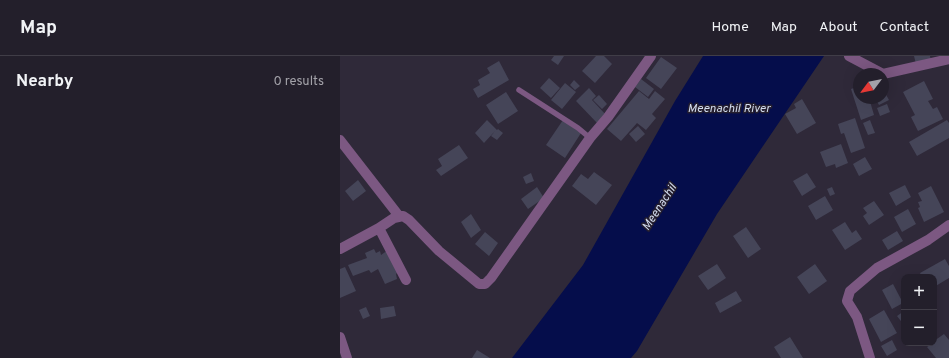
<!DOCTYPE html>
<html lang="en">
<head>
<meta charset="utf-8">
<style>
  :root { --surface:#231f2b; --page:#2f2c37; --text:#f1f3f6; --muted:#a3a2a9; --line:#403d47 }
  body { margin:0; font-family:Overpass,sans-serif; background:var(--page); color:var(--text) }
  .controls { position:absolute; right:12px; bottom:12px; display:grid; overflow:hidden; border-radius:8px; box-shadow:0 4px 16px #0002 }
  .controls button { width:36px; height:36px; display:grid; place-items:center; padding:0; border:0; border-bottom:1px solid var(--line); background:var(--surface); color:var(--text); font:20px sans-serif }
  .compass { position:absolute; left:513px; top:12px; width:36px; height:36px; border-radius:50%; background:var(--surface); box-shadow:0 4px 16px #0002; rotate:238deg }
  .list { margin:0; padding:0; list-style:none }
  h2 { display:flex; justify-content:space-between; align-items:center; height:52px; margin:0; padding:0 16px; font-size:17px }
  h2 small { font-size:13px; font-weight:400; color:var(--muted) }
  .map { position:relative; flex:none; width:609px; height:302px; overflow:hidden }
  header { display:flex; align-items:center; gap:24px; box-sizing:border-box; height:56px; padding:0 20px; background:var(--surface); border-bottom:1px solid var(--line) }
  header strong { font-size:19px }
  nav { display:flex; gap:22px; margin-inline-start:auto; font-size:14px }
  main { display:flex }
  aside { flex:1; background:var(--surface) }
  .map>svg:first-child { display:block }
</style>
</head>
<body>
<header>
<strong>Map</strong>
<nav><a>Home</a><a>Map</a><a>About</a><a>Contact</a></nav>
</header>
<main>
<aside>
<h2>Nearby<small>0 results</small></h2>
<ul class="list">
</ul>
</aside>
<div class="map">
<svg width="609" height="302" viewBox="0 0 609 302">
  <rect width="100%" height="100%" fill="#2f2939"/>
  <path fill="#050d4b" d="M 363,0 L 484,0 L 377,158 L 297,295 L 291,302 L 172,302 L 243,209 L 335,45 Z"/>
  <path fill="#454558" d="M 214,0 L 224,0 L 218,9 L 211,4 Z
    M 256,0 L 264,0 L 272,8 L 255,27 L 242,15 Z
    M 574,0 L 590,0 L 591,4 L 576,8 Z
    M 321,1 L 337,12 L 321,33 L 306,22 Z
    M 159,5 L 169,24 L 138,42 L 133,33 L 140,29 L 138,24 L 150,17 L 147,12 Z
    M 209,22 L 220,32 L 211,42 L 200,32 Z
    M 519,22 L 519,42 L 529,42 L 534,59 L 521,64 L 511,33 L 517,31 L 514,24 Z
    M 301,23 L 314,33 L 308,41 L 295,31 Z
    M 234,24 L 240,30 L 235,34 L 230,29 Z
    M 584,25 L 593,43 L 588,45 L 593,53 L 597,51 L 603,63 L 578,75 L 571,61 L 575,59 L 563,36 Z
    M 225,27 L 236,36 L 222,53 L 211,44 Z
    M 249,32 L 256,40 L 252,44 L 267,60 L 258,68 L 236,45 Z
    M 299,35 L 309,43 L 315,35 L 325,43 L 312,58 L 316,62 L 306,74 L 297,67 L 281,85 L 267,73 Z
    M 544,35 L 549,44 L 539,49 L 535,42 L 543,42 L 543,36 Z
    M 166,36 L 178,55 L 158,68 L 146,49 Z
    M 259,39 L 267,48 L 262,53 L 253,44 Z
    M 462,43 L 476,67 L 457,78 L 445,58 L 456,52 L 454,48 Z
    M 547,48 L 550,56 L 540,60 L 537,52 Z
    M 515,62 L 525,92 L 511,97 L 504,77 L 501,78 L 498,68 Z
    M 147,64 L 157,74 L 158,73 L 163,77 L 157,84 L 151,80 L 155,75 L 144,87 L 135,77 Z
    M 223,64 L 241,77 L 225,102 L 206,89 Z
    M 530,64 L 535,77 L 528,79 L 523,67 Z
    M 607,64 L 609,67 L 609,82 L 577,100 L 569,86 Z
    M 298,70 L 305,78 L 296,86 L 289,78 Z
    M 501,88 L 508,107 L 496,112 L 495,108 L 486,111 L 480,96 Z
    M 119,89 L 128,102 L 101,120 L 96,114 L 102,110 L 98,103 Z
    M 525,101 L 532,113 L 519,120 L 513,108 Z
    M 254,116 L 272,129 L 256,149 L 232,130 L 241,118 L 248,123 Z
    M 191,117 L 194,125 L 186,128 L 183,121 Z
    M 467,117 L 476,131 L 462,140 L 453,125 Z
    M 18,124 L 26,135 L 13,145 L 5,135 Z
    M 565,129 L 571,141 L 556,150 L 549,137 Z
    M 591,130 L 604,156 L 584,166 L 578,152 L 580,151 L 578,146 L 582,145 L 578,137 Z
    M 197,131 L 204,142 L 188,153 L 181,143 Z
    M 492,131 L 495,138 L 490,140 L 487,133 Z
    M 485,140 L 493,154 L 476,164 L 468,150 Z
    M 534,145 L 544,159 L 529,169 L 523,160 L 527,157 L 523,152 Z
    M 568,153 L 576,168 L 562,176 L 554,161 Z
    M 131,158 L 141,174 L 131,182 L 121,166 Z
    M 505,166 L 512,177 L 516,174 L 522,183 L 505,194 L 492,174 Z
    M 406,171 L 421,193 L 408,202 L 393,180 Z
    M 557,175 L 563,185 L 548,194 L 542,184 Z
    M 145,176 L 158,187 L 149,200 L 135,188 Z
    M 34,193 L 36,197 L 40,195 L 41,199 L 48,194 L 59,215 L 56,218 L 57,223 L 45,228 L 38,213 L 31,217 L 29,214 L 13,220 L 8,209 L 27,202 L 25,197 Z
    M 605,203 L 609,210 L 609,222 L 594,231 L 594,221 L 582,221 L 580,217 Z
    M 377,208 L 386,222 L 368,234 L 358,220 Z
    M 475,208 L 487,225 L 469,238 L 457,221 Z
    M 5,211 L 16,235 L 0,242 L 0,213 Z
    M 553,228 L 563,247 L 552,253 L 542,234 Z
    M 396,235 L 402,245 L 380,257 L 375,247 Z
    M 54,250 L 56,260 L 41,263 L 40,252 Z
    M 26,251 L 30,260 L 23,263 L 19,254 Z
    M 544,254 L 557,277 L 541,286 L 529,263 Z
    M 564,255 L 564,269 L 557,260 Z
    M 604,278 L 609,284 L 609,302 L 596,302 L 587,291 L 594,287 L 594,285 Z
    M 450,281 L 463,302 L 441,302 L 434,291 Z
    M 552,284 L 557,294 L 547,300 L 541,290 Z
    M 137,294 L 150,302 L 132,302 Z"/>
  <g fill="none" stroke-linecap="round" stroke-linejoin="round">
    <path stroke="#7c5882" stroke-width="5.5" d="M 179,34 L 238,72 L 250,82"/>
    <path stroke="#7c5882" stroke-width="10" d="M 509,0 L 543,18
      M 543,18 L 609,3
      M 0,84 L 59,160
      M 39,172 L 66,224
      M 0,193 L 39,172 L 54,162 L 63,160 L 69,164 L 99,195 L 139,228 L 145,228 L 151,222 L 250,82 L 268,61 L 311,0
      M 0,281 L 7,302
      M 530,302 L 517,261 L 507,245 L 510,235 L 537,212 L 588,184 L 609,169"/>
  </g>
  <g text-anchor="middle" stroke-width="3" stroke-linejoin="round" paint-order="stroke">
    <g font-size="12" font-style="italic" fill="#d3dcef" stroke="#251f2f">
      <text x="389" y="56">Meenachil River</text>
      <text transform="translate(319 151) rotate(-57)" y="4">Meenachil</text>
    </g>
  </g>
</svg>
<div class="controls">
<button>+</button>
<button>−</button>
</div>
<svg class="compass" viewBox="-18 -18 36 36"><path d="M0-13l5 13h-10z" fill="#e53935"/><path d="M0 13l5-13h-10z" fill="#a3a2a9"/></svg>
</div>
</main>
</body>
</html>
